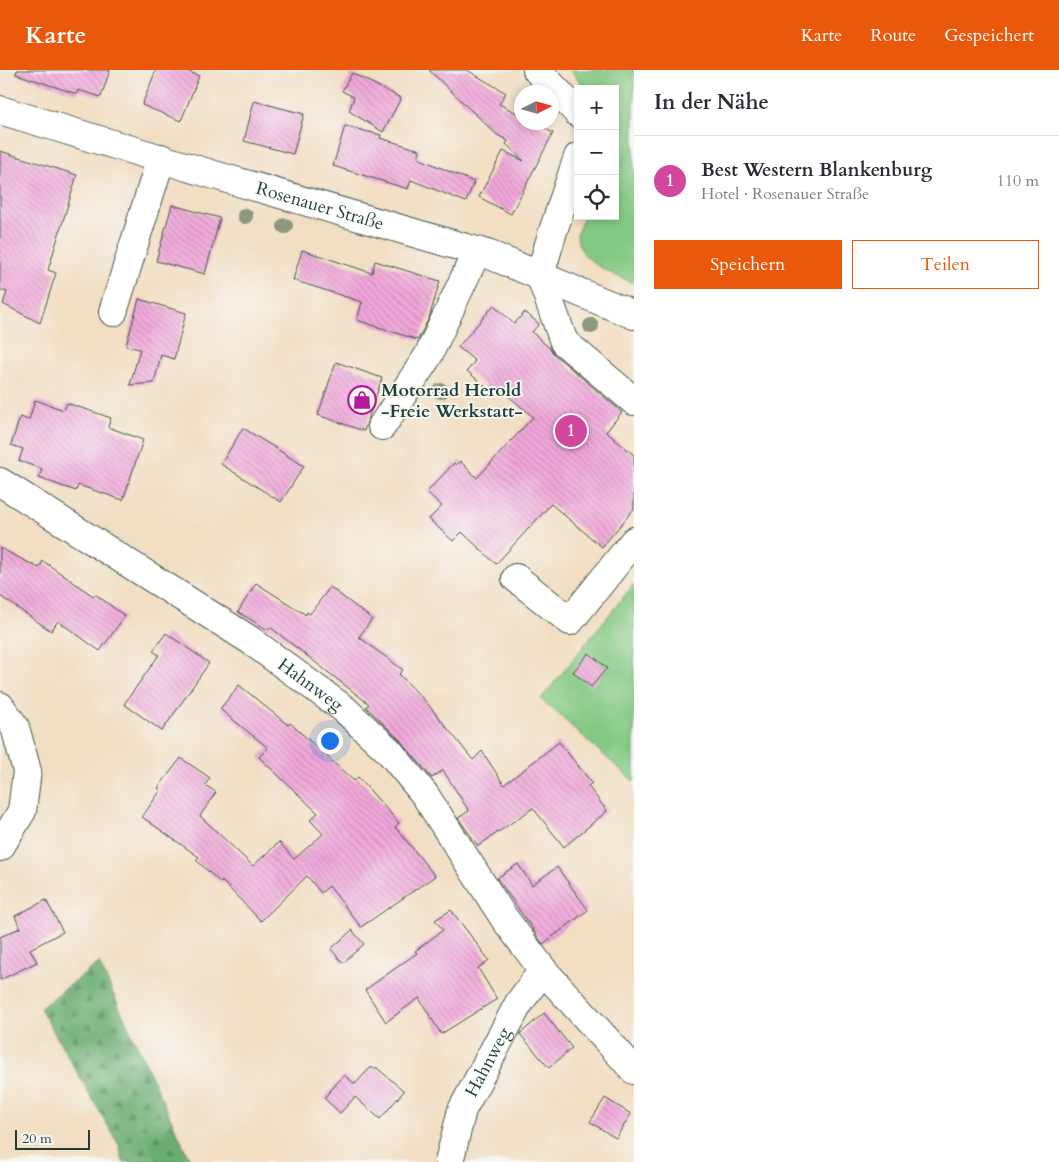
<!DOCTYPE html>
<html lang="de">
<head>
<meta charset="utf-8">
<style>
  :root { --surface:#fff; --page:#f2f2f3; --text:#2b2b33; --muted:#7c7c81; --line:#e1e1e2; --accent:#ea580c }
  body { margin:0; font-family:Cardo,serif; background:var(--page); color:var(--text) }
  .controls { position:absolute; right:15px; top:15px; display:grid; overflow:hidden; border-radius:0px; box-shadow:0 2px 8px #0003 }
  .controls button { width:45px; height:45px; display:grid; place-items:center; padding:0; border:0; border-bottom:1px solid var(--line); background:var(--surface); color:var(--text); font:25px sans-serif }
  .compass { position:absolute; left:514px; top:15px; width:45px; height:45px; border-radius:50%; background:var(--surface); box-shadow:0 2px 8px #0003; rotate:85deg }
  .scale { position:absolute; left:15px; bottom:12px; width:75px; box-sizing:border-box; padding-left:5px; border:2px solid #1f3d34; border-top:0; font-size:14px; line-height:18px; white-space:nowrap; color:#1f3d34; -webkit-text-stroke:4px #f6f6f2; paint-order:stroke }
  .you { position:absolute; left:329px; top:670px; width:18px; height:18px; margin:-12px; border:4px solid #fff; border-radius:50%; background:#1a73e8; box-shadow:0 0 0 8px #1a73e833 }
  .badge { display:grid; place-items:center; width:32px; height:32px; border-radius:50%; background:var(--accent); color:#fff; font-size:16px; font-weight:700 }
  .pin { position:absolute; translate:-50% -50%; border:2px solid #fff; box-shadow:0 1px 5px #0006 }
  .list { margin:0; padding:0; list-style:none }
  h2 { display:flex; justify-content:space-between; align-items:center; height:65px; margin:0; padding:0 20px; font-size:21px }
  h2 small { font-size:16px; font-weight:400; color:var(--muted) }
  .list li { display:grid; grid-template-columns:32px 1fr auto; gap:15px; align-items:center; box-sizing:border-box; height:90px; padding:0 20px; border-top:1px solid var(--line) }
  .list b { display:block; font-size:19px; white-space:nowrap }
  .list p { margin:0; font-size:16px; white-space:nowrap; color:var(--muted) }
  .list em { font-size:16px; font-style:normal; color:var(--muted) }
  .actions { display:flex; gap:10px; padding:15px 20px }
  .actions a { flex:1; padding:11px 0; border:1px solid var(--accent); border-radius:0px; text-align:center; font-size:18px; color:var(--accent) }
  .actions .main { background:var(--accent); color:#fff }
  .icon { flex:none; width:28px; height:28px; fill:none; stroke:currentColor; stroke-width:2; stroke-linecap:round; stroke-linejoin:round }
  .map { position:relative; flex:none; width:634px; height:1092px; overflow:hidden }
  header { display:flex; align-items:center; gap:30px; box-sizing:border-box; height:70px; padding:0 25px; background:var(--accent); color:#fff }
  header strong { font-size:24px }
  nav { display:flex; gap:28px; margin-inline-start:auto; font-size:18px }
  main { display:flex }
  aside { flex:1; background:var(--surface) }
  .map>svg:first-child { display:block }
</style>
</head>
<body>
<header>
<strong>Karte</strong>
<nav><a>Karte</a><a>Route</a><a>Gespeichert</a></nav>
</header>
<main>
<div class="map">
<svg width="634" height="1092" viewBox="0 0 634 1092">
  <defs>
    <pattern id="forest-firs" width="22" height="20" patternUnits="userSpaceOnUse" patternTransform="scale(1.25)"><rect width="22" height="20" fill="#6bad71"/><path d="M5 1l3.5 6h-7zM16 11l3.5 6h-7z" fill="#578e5e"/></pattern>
    <pattern id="building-back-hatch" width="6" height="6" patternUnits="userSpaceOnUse" patternTransform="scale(1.25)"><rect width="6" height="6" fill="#f2a7da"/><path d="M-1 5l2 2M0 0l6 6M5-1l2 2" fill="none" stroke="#c389b2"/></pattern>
  </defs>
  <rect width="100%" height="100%" fill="#f6f6f2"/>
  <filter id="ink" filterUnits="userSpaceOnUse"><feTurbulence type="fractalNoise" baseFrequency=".02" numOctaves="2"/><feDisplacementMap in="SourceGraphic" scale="10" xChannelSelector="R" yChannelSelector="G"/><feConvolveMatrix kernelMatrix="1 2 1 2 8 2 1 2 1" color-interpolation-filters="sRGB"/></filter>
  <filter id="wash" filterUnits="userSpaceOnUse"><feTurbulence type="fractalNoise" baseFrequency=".0096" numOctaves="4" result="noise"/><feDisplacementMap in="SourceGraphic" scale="20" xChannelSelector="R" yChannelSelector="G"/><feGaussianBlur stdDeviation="1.12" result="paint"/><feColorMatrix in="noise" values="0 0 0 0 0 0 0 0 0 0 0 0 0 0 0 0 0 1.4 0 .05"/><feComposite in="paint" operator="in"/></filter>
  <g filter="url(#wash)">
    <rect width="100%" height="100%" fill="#f2dec2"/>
    <path fill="url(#forest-firs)" stroke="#457552" d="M 99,893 L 191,1092 L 123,1092 L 119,1075 L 40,938 Z"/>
    <path fill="#84c983" stroke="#52835c" d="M 570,0 L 634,0 L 634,213 C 614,205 577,191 577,165 C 578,159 582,152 584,146 L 615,146 L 615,19 L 586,19 Z
      M 634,514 L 634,712 L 541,629 Z"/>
    <g id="blocks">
      <path fill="url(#building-back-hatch)" d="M 17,0 L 110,0 L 101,27 L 78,20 L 77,24 L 16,4 Z
        M 156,0 L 184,0 L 199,6 L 181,51 L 142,35 Z
        M 429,0 L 467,0 L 506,23 L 499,34 L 522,46 L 522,52 L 534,52 L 553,63 L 511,144 L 479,127 L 503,81 L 524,91 L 506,74 L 508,71 L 496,64 Z
        M 352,3 L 401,28 L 383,62 L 349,41 L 354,27 L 342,21 Z
        M 254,31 L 304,44 L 293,84 L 244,71 Z
        M 345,56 L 381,65 L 380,68 L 420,80 L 418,88 L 474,112 L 466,132 L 411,110 L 408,119 L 333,96 Z
        M 0,81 L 77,105 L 48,200 L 56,203 L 40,253 L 3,234 L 7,222 L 0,220 Z
        M 172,135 L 220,148 L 205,204 L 156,191 Z
        M 302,180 L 372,203 L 375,191 L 440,211 L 429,248 L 418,270 L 357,250 L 362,232 L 293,210 Z
        M 139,229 L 186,243 L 174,289 L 161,285 L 154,313 L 130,315 L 140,279 L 126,276 Z
        M 494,235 L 514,254 L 525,242 L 539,254 L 532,262 L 549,278 L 554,284 L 622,342 L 606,362 L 634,385 L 634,439 L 602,477 L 551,434 L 496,494 L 462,462 L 453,471 L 429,449 L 442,436 L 427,422 L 454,393 L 456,395 L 460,391 L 477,408 L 533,347 L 499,318 L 494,324 L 467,301 L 475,291 L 458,277 Z
        M 336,292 L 382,308 L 364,361 L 318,345 Z
        M 35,330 L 64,340 L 67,333 L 111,348 L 108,357 L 143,370 L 123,430 L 78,415 L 76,421 L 39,408 L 42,399 L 19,391 L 23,379 L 11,375 L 20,347 L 29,350 Z
        M 243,358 L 304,396 L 281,432 L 221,394 Z
        M 0,478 L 39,498 L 43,491 L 93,526 L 95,524 L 125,546 L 100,581 L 58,551 L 51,561 L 0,526 Z
        M 256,513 L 306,545 L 307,542 L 310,544 L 330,517 L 372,549 L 359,567 L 403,600 L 399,604 L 427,633 L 473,690 L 482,681 L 504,715 L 559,672 L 592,713 L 588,716 L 607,741 L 564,777 L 533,738 L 478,776 L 458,748 L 469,741 L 443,700 L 432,708 L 401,671 L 366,637 L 369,634 L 270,557 L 268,560 L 238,542 Z
        M 166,563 L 209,593 L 162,661 L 124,634 L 159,585 L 153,581 Z
        M 589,583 L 607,598 L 591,617 L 573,602 Z
        M 239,615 L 288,655 L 290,653 L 354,711 L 358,707 L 399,753 L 395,757 L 435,806 L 361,857 L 329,816 L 321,823 L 307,806 L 261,851 L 222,811 L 221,813 L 196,790 L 199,787 L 142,747 L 161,720 L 158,718 L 181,688 L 210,708 L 205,715 L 216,722 L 200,746 L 253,796 L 279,772 L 294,789 L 323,764 L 310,750 L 318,743 L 259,687 L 268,678 L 220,639 Z
        M 518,794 L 532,815 L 557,797 L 588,840 L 543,874 L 497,808 Z
        M 46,830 L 63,862 L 30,879 L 37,892 L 0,910 L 0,867 L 20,858 L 15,846 Z
        M 451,840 L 489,890 L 478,898 L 497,929 L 441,964 L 419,928 L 386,952 L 365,920 L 417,883 L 415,881 L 443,860 L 435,850 Z
        M 352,860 L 364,874 L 343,893 L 331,879 Z
        M 544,943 L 572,978 L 549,998 L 520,964 Z
        M 370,998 L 377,998 L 404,1021 L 380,1049 L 355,1027 L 340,1043 L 324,1028 L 344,1005 L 355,1014 Z
        M 605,1028 L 631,1044 L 616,1068 L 590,1052 Z"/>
    </g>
  </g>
  <g filter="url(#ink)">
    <use href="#blocks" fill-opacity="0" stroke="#3f5549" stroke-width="1"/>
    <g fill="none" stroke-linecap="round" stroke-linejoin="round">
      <defs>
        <g id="minor">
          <path d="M 537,0 L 578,43"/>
          <path id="s1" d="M 0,40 L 211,104 L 490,185 L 634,245"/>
          <path d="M 578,87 L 553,161 L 540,205 L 564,272 L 634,331"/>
          <path d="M 113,242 L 161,88"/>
          <path d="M 382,356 L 428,286 L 477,181"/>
          <path id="s2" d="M 0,412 L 250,570 L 344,639 L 389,681 L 425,725 L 504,848 L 543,900 L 634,1000"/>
          <path d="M 516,508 L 570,551 L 634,471"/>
          <path d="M 0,636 L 15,657 L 27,701 L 22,741 L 0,777"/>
          <path id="s3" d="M 449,1092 L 462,1040 L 519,933 L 543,900"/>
        </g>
      </defs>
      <use href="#minor" stroke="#3f5549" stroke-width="30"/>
      <use href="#minor" stroke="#fff" stroke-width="28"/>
    </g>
    <g fill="#8c997f">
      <circle cx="245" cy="146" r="8"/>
      <circle cx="285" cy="156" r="8"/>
      <circle cx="591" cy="256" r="8"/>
      <circle cx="441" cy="321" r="8"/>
    </g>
  </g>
  <defs>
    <symbol id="shop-ring" viewBox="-11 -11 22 22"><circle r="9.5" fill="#f6f6f2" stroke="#b5179e" stroke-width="1.5"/><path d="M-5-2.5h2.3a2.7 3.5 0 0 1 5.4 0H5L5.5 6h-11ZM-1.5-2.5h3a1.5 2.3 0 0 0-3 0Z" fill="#b5179e"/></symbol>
  </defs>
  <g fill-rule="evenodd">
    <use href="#shop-ring" x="346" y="314" width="32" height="32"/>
  </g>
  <g text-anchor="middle" stroke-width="4" stroke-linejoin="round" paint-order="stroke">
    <g font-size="18" fill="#1f3d34" stroke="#f6f6f2">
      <text dy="6" stroke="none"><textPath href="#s1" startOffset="334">Rosenauer Straße</textPath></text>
      <text dy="6" stroke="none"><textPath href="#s2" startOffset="371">Hahnweg</textPath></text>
      <text dy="6" stroke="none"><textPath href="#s3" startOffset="108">Hahnweg</textPath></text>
    </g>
    <g font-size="18" font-weight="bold" fill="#1f3d34" stroke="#f6f6f2" text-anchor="start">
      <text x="381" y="326">Motorrad Herold<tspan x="381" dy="21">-Freie Werkstatt-</tspan></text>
    </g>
  </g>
</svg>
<div class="controls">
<button>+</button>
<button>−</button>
<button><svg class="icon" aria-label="locate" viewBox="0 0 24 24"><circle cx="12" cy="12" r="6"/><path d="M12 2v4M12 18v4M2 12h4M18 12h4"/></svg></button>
</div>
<svg class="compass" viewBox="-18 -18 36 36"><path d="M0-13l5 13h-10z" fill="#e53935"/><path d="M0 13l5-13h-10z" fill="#7c7c81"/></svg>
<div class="scale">20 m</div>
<div class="you"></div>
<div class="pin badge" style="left:571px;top:361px;background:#d1479c">1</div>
</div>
<aside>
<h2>In der Nähe<small></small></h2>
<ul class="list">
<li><span class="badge" style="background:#d1479c">1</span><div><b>Best Western Blankenburg</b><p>Hotel · Rosenauer Straße</p></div><em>110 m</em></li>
</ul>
<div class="actions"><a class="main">Speichern</a><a>Teilen</a></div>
</aside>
</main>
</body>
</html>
